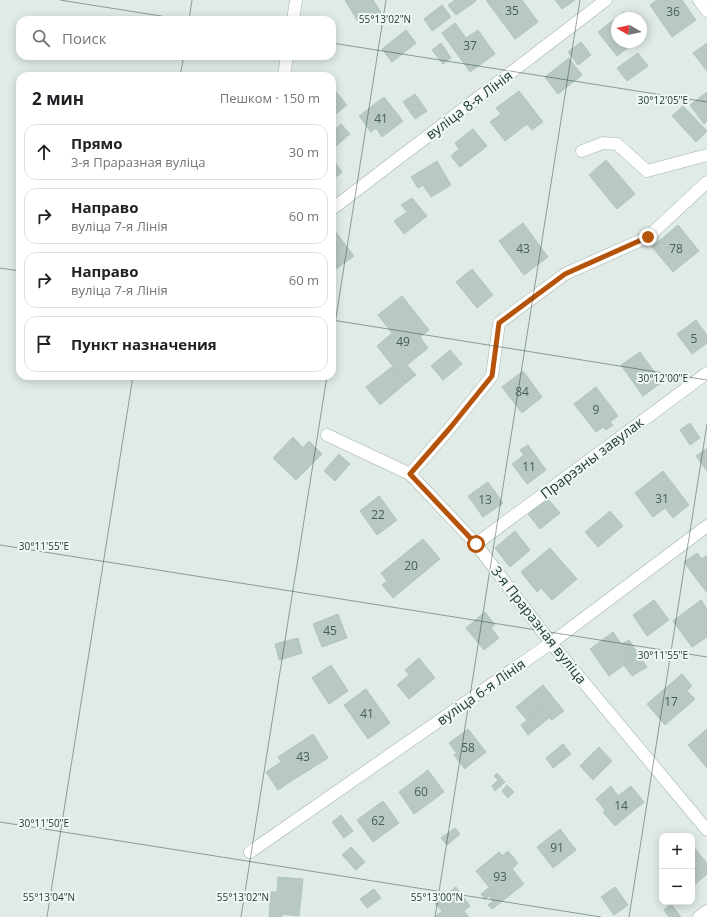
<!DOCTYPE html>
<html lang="ru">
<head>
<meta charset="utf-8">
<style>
  :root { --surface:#fff; --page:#f6f6f6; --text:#202124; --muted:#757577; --line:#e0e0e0 }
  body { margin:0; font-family:"Open Sans",sans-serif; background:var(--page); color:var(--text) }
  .controls { position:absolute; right:12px; bottom:12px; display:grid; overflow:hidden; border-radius:8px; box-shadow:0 2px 10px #0003 }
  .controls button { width:36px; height:36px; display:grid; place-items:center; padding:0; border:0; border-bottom:1px solid var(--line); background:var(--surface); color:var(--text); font:20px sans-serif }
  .compass { position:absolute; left:611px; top:12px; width:36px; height:36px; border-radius:50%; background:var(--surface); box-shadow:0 2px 10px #0003; rotate:279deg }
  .stop { position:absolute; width:12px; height:12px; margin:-9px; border:3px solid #b45309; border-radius:50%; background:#fff }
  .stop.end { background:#b45309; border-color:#fff; box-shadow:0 1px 4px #0008 }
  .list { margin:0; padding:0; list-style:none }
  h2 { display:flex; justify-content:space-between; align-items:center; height:52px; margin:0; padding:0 16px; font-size:17px }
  h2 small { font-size:13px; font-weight:400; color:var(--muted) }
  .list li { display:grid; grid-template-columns:26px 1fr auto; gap:12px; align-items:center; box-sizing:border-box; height:56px; margin:0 8px 8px; padding:0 8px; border:1px solid var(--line); border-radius:12px }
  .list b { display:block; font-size:15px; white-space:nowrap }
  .list p { margin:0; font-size:13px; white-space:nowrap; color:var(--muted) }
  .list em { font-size:13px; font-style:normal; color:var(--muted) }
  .icon { flex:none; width:22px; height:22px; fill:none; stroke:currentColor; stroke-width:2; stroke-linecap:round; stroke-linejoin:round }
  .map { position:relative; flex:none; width:707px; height:917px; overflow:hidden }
  .search { position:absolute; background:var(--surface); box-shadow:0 2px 10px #0003; left:16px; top:16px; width:320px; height:44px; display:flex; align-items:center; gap:10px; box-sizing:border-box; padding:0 14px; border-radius:12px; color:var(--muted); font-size:15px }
  .panel { position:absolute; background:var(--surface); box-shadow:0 2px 10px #0003; left:16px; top:72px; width:320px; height:308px; border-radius:12px }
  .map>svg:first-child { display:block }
</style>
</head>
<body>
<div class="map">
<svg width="707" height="917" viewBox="0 0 707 917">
  <rect width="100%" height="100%" fill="#e0ebe6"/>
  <path fill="#b8c8c2" stroke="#b2c4bd" d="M 345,0 L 373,0 L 381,12 L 360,25 Z
    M 455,0 L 475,0 L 476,1 L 456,15 L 448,5 Z
    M 486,0 L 522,0 L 538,22 L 515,39 Z
    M 555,0 L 575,0 L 562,9 Z
    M 657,0 L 682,0 L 696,20 L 672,37 L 650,5 Z
    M 442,5 L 451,17 L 432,31 L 424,19 Z
    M 624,12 L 629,18 L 617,18 L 617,42 L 635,42 L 617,56 L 598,32 Z
    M 455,23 L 466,38 L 478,30 L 495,54 L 470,72 L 442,33 Z
    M 406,30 L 416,43 L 392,62 L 382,49 Z
    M 581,42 L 591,55 L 578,65 L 568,52 Z
    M 441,43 L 451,58 L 443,64 L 432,50 Z
    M 707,43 L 707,71 L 693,53 Z
    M 638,53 L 648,66 L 627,81 L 617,68 Z
    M 569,58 L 582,75 L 558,94 L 545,77 Z
    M 332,87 L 347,105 L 332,117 Z
    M 519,91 L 543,122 L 532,130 L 527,124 L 505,141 L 490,122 L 501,114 L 496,108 Z
    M 707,92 L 707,121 L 704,124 L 690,105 Z
    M 415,94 L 427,111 L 415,119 L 403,102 Z
    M 384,97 L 403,121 L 382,137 L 376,128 L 371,132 L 359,116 Z
    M 683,106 L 707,131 L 696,142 L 672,116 Z
    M 341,124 L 350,134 L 336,146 L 332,141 L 332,132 Z
    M 473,129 L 487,146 L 460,167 L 451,156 L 459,149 L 455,143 Z
    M 332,158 L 342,172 L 332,180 Z
    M 606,160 L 635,194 L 617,209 L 589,175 Z
    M 437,161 L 451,185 L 431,197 L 423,185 L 418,188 L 411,177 Z
    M 412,198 L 427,216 L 404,234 L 394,221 L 407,212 L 401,205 Z
    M 523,223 L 548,257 L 524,275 L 499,241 Z
    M 678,225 L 699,251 L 673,272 L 652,247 Z
    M 334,230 L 354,256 L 332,272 L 332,231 Z
    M 472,269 L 493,295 L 477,308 L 456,282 Z
    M 402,296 L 429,330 L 420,337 L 428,348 L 407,365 L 416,375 L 406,383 L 377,346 L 392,333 L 378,315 Z
    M 696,320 L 707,335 L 707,343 L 692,354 L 677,334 Z
    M 450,350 L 462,364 L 443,380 L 431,366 Z
    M 640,352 L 662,382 L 643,396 L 621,365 Z
    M 393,366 L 406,383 L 380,405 L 366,387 Z
    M 523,371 L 542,397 L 522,413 L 502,387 Z
    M 596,387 L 618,416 L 610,422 L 613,425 L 606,430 L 603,427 L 596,432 L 574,404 Z
    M 690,423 L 700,438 L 690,445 L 680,430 Z
    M 293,437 L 303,448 L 309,441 L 322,454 L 296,480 L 273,458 Z
    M 528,445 L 546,470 L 527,484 L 512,464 L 524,455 L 520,450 Z
    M 707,448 L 707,471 L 696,456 Z
    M 339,454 L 350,464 L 335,481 L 324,471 Z
    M 663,471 L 689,505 L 673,518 L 665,508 L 653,517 L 635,493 Z
    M 488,482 L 503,503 L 483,517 L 468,496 Z
    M 379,496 L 397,520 L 377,535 L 360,511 Z
    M 548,499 L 560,513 L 540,529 L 528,514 Z
    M 610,511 L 623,526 L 598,547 L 585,532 Z
    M 515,531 L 530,550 L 510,567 L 495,548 Z
    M 423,539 L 440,559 L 393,598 L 382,585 L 387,581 L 381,573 Z
    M 550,548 L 577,579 L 552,600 L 541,588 L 537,592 L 521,572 Z
    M 697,553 L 702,559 L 707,555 L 707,593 L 684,562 Z
    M 654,600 L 669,620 L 647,636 L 633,615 Z
    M 701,600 L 707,609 L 707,637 L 692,647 L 673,621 Z
    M 485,612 L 495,625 L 491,628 L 499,638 L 484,650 L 466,628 Z
    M 338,614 L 347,638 L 322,647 L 313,624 Z
    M 613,632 L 632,659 L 609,676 L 590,649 Z
    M 298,638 L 302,653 L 279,660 L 275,644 Z
    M 629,640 L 647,667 L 632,676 L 624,665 L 632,659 L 622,644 Z
    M 419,658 L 435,678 L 409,699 L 397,685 L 409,675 L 405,670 Z
    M 331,665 L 348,691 L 329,704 L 312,678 Z
    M 682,674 L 692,686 L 687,691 L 695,699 L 665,725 L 647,704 Z
    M 543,685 L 554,699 L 527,720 L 516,707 Z
    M 366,689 L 390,723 L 368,739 L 344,705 Z
    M 554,699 L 564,711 L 552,720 L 549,718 L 528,735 L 521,725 Z
    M 468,729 L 486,752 L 467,767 L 449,743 Z
    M 707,729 L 707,768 L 688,745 Z
    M 313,734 L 328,758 L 293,780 L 278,757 Z
    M 563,744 L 571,754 L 553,768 L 546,758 Z
    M 599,747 L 612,761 L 593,780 L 580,766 Z
    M 457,753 L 467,767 L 465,769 L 454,755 Z
    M 281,762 L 293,780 L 278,790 L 266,772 Z
    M 428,770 L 444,792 L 414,814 L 399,792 Z
    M 497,773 L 505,782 L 495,791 L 492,786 L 498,780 L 494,776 Z
    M 507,785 L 514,792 L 508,798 L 502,791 Z
    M 611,786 L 618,796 L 631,786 L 644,802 L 615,826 L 603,812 L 605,810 L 596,799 Z
    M 383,801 L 399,823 L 373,842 L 357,820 Z
    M 341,815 L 353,831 L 344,838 L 332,822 Z
    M 455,828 L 460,834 L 447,845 L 441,838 Z
    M 560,829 L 576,850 L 553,868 L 537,847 Z
    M 351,847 L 365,862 L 356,870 L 342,855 Z
    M 695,849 L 707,863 L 707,874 L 692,887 L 692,851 Z
    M 508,851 L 518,863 L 512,869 L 502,856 Z
    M 499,852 L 524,884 L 501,902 L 476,871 Z
    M 278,877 L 303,879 L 299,916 L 282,914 L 282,917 L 269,917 L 271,892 L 277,892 Z
    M 456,887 L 470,906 L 464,911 L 469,917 L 435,917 L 442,911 L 435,903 Z
    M 490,887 L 501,902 L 492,909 L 488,905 L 493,901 L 489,896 L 485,899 L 481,894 Z
    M 615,887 L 628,905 L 614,915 L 601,897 Z
    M 374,889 L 381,898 L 367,908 L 360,899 Z
    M 671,904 L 681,917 L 669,917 L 664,910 Z"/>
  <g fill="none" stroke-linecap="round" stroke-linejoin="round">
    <defs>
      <path id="service" d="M 582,151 L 603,143 L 617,144 L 647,171 L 707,155"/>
      <path id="minor" d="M 699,0 L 707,11
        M 293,20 L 296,0
        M 284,76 L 287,56
        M 332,209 L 606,0
        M 327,435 L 410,474 L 476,544 L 551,643 L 707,830
        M 410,474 L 450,428 L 492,376 L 499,323 L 565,274 L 648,237 L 707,182
        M 476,544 L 707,373
        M 250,852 L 551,643 L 707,526
        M 699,917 L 707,911"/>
    </defs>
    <use href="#service" stroke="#a3b3ad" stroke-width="13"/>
    <use href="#minor" stroke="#a3b3ad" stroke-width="13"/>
    <use href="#service" stroke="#fff" stroke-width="12"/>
    <use href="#minor" stroke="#fff" stroke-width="12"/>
  </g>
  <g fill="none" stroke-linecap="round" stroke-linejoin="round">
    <path stroke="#b45309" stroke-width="5" d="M 476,544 L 410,474 L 450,428 L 492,376 L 499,323 L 565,274 L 648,237"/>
  </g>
  <path fill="none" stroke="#213b35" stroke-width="1" stroke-opacity="0.45" d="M 60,0 L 186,20M 189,20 L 192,0M 332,43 L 707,102M 180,76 L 184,56M 0,268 L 20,271M 332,320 L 707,380M 332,343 L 386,0M 0,545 L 707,657M 0,822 L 601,917M 47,917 L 133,376M 241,917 L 327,376M 435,917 L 580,0M 629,917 L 707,424"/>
  <g text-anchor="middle" stroke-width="4" stroke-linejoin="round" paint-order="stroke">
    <g font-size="12" fill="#475e58">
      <text x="512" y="15">35</text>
      <text x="673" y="16">36</text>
      <text x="470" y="50">37</text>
      <text x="381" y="123">41</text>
      <text x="523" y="253">43</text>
      <text x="676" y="253">78</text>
      <text x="694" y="343">5</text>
      <text x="403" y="346">49</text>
      <text x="522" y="396">84</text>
      <text x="596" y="414">9</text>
      <text x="529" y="471">11</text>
      <text x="662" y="503">31</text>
      <text x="485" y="504">13</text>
      <text x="378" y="519">22</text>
      <text x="411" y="570">20</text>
      <text x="330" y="635">45</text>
      <text x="671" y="706">17</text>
      <text x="367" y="718">41</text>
      <text x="468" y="752">58</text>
      <text x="303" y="761">43</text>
      <text x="421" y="796">60</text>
      <text x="621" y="810">14</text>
      <text x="378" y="825">62</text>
      <text x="557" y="852">91</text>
      <text x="500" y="881">93</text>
    </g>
    <g font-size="14" fill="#213b35" stroke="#f0f7f4">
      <text transform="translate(469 105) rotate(-37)" y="5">вуліца 8-я Лінія</text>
      <text transform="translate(592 458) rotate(-37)" y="5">Прарэзны завулак</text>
      <text transform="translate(539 625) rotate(52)" y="5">3-я Праразная вуліца</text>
      <text transform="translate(481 692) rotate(-35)" y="5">вуліца 6-я Лінія</text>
    </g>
  </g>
  <g font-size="10" text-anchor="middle" fill="#213b35" stroke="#f0f7f4" stroke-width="4" stroke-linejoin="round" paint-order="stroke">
    <text x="385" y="23">55°13'02"N</text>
    <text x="663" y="104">30°12'05"E</text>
    <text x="663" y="382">30°12'00"E</text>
    <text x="44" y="550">30°11'55"E</text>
    <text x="663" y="659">30°11'55"E</text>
    <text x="44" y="827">30°11'50"E</text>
    <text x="49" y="901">55°13'04"N</text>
    <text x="243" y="901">55°13'02"N</text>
    <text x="437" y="901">55°13'00"N</text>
  </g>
</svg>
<div class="controls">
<button>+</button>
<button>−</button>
</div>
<svg class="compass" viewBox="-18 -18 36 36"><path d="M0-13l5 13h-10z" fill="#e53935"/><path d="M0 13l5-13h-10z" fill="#757577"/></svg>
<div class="stop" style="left:476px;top:544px"></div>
<div class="stop end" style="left:648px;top:237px"></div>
<div class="search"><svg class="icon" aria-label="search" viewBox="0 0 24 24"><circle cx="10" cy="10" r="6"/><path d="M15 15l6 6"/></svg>Поиск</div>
<section class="panel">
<h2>2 мин<small>Пешком · 150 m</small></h2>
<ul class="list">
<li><svg class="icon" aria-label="ahead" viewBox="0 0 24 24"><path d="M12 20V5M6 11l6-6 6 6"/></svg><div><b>Прямо</b><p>3-я Праразная вуліца</p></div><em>30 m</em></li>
<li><svg class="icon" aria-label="right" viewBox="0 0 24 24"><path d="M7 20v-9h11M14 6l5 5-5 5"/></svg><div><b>Направо</b><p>вуліца 7-я Лінія</p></div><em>60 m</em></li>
<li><svg class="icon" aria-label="right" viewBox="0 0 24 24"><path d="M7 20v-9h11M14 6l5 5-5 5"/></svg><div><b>Направо</b><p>вуліца 7-я Лінія</p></div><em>60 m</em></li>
<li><svg class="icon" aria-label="arrive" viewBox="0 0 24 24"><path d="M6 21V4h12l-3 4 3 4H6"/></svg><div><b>Пункт назначения</b></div></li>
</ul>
</section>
</div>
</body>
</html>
